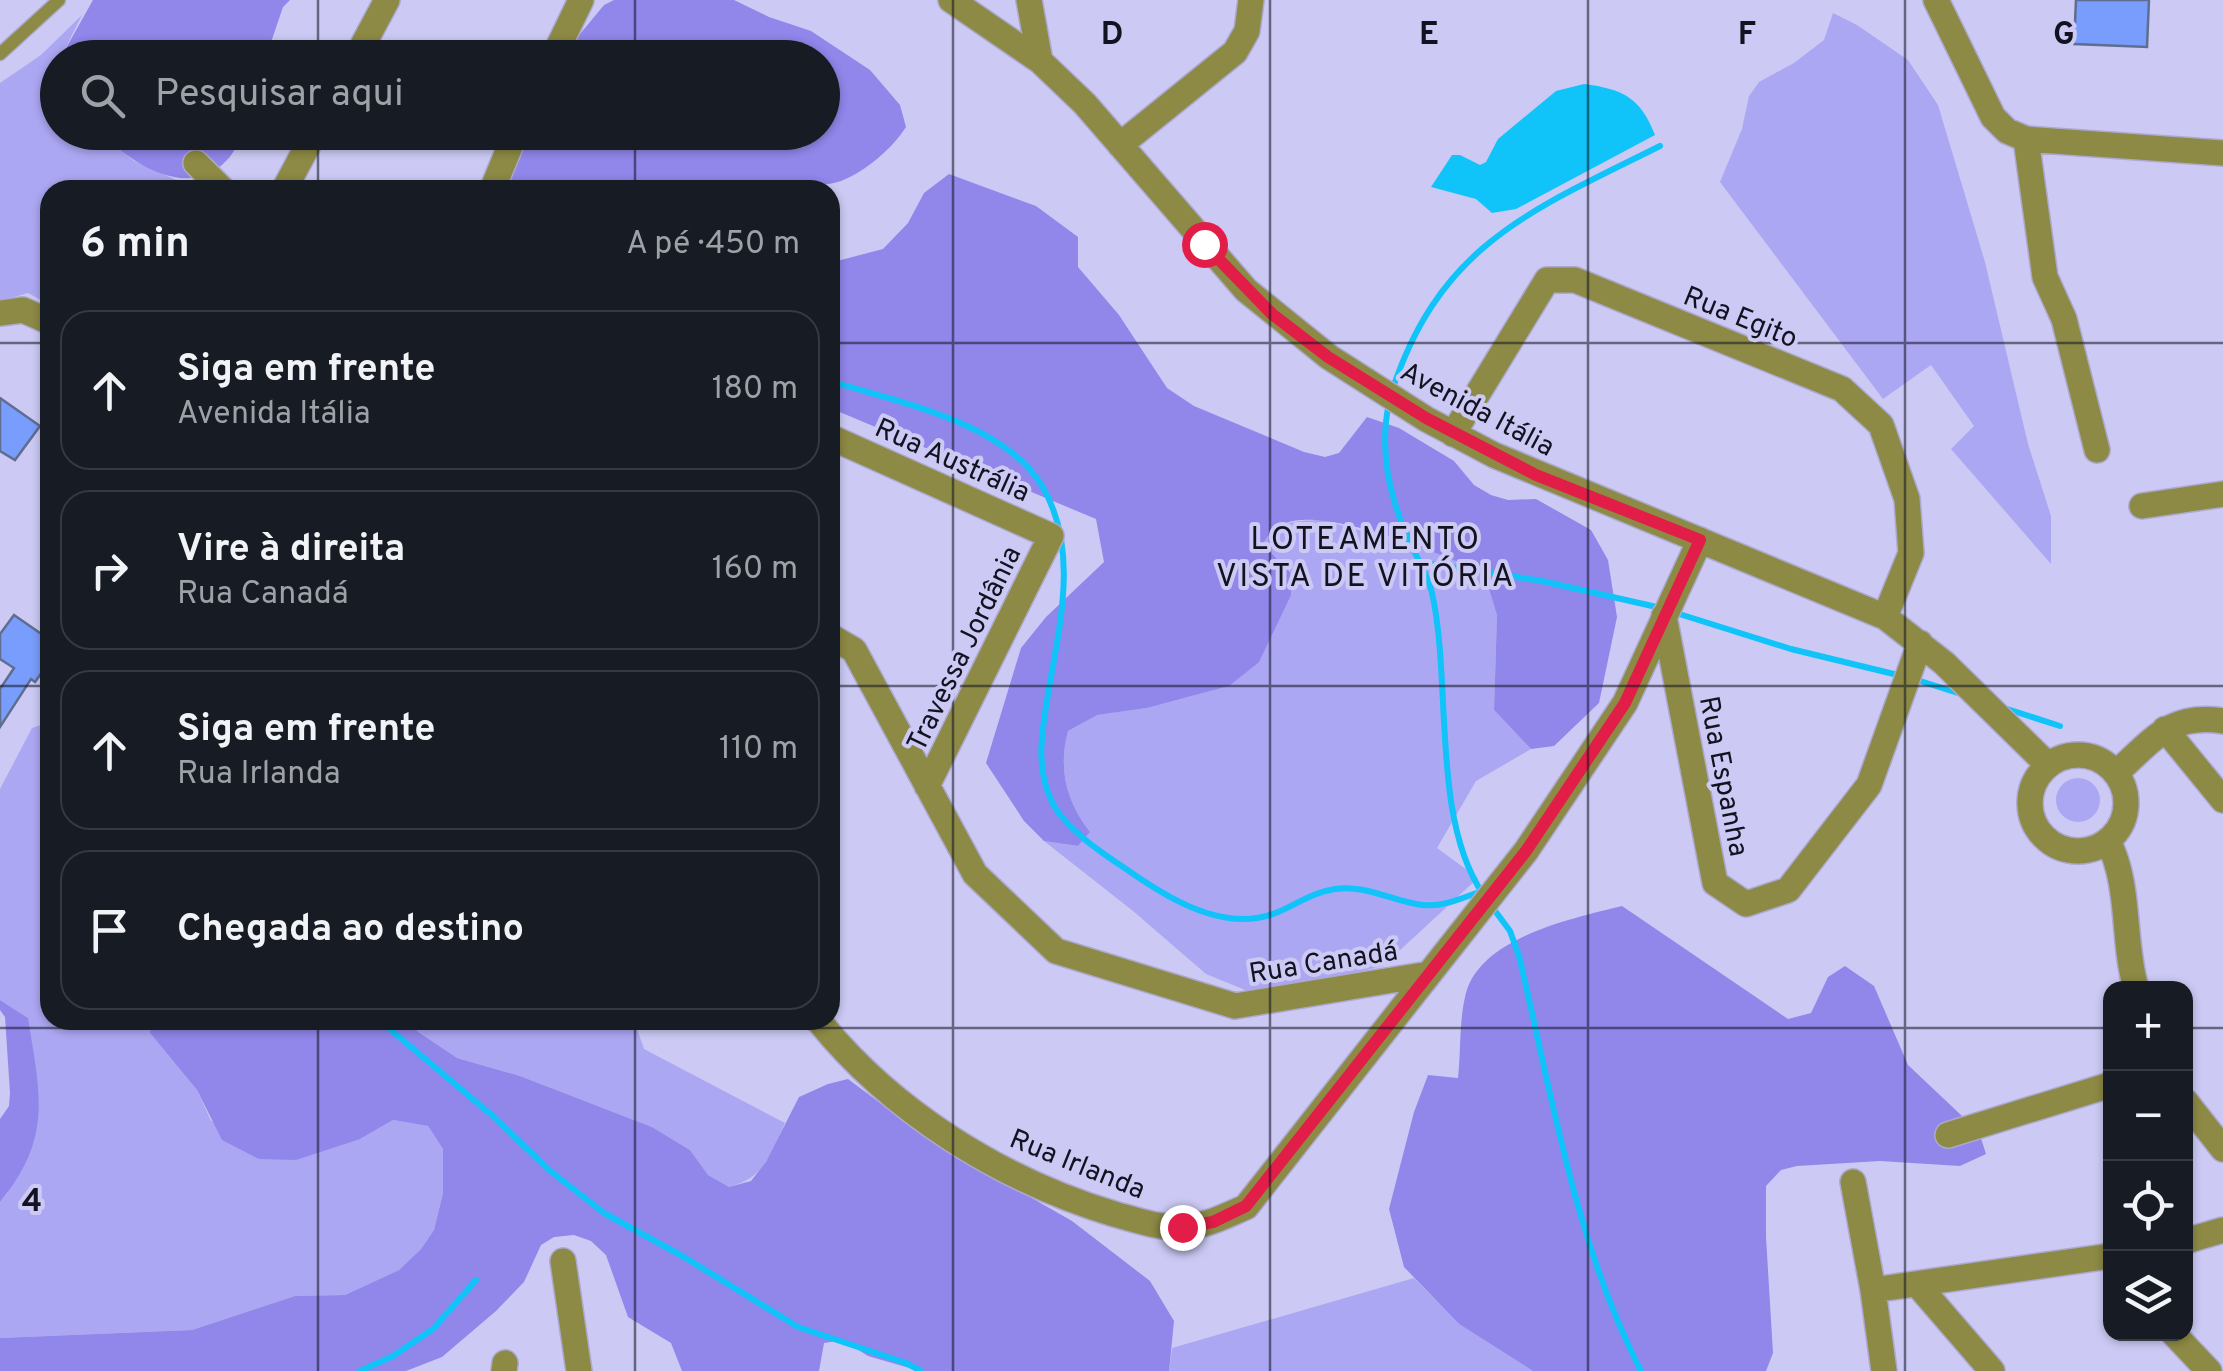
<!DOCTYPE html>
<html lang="pt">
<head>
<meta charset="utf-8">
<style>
  :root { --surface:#171b24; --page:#242831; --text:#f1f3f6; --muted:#9ea1a6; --line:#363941 }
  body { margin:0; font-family:Overpass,sans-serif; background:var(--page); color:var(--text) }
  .controls { position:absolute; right:30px; bottom:30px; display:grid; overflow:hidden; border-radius:20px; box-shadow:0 2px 8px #0004 }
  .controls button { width:90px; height:90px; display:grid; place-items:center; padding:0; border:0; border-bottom:2px solid var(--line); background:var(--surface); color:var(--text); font:50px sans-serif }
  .stop { position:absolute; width:30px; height:30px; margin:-22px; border:8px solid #e11d48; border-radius:50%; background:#fff }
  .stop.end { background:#e11d48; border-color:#fff; box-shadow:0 2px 10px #0008 }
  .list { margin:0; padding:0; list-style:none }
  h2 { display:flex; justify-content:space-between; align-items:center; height:130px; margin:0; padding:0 40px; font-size:42px }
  h2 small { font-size:32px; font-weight:400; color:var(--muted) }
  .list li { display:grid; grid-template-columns:65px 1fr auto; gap:30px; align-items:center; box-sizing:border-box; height:160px; margin:0 20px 20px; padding:0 20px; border:2px solid var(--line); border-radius:30px }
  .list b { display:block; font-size:38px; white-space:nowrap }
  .list p { margin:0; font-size:32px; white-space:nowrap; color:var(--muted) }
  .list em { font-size:32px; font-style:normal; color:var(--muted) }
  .icon { flex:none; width:55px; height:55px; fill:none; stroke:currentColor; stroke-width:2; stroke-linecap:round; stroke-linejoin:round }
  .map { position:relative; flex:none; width:2223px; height:1371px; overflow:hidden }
  .search { position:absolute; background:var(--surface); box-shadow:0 2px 8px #0004; left:40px; top:40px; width:800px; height:110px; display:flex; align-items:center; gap:25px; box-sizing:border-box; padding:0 35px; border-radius:55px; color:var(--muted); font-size:38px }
  .panel { position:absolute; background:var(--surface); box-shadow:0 2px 8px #0004; left:40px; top:180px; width:800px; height:850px; border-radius:30px }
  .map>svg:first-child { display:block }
</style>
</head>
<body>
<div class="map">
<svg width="2223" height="1371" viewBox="0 0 2223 1371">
  <rect width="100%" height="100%" fill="#cccaf4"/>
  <path fill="#aca7f2" d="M 1833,13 L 1857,25 L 1908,60 L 1938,105 L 1985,262 L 2028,444 L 2051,516 L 2051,564 L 1951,449 L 1974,426 L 1931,365 L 1883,399 L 1720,182 L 1742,129 L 1749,96 L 1759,82 L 1794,63 L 1824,40 Z
    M 82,15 L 61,57 L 58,58 L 58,132 L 102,133 L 134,161 L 176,180 L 186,190 L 50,190 L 50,305 L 28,293 L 0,301 L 0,83 L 41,55 Z
    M 1322,520 L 1432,550 L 1484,573 L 1497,615 L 1494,710 L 1531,749 L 1476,781 L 1437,848 L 1478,878 L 1383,966 L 1260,996 L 1206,974 L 1133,911 L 1044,841 L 1078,846 L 1090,832 C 1066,801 1058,769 1068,731 L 1096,715 L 1147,708 L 1229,686 L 1290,571 L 1263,544 C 1277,520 1296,521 1322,520 Z
    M 50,722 L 50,1020 L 148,1020 L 150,1033 L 197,1090 L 211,1121 L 360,1139 L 393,1120 L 428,1126 L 443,1149 L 443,1193 L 434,1230 L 421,1249 L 399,1270 L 345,1295 L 295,1296 L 192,1330 L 0,1338 L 0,1202 L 8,1192 L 28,1018 L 0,1000 L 0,789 L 32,728 Z
    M2056 800a22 22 0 1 1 44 0a22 22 0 1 1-44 0Z
    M 413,1020 L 634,1020 L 644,1049 L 785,1123 C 770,1155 766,1177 729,1187 L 708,1175 L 690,1150 L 652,1127 L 520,1076 L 457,1058 L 417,1031 Z
    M 1414,1278 L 1459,1324 L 1533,1371 L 1169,1371 L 1172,1348 Z"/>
  <path fill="#9186ea" d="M 93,0 L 290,0 L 283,7 L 266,57 L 61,57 Z
    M 614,0 L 734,0 L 769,17 L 811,31 L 870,70 L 900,105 L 906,127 C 892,149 866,171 841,181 C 814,192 755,171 734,190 L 510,190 L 509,173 L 522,133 L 822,132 L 822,58 L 561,57 L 604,5 Z
    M 102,133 L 244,133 C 239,141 234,153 227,160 C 189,201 131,164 102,133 Z
    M 949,174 L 1036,206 L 1078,237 L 1078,267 L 1119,315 L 1167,388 L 1194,406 L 1304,452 L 1325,457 L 1339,453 L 1367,417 L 1399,428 L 1454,461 L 1474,485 L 1491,495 L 1508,500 L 1536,499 L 1591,530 L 1608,560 L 1617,617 L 1599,703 L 1554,746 L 1531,749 L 1494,710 L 1497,615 L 1484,573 C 1444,555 1327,507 1286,523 C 1274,527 1269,534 1263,544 L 1290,572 L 1291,595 L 1259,662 L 1229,686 L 1147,708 L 1097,715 L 1068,731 C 1058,769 1066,801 1090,832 L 1078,846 L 1044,841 L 1024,821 L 986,763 L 1021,648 L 1046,617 L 1104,562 L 1096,519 L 830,408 L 830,260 L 841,260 L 883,249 L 908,223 L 924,193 Z
    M 1622,906 L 1788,1019 L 1811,1013 L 1828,977 L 1845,966 L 1874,986 L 1908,1065 L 1979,1132 L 1986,1154 L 1960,1166 L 1880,1161 L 1797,1166 L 1781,1170 L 1766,1186 L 1766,1237 L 1773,1353 L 1766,1371 L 1533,1371 L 1459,1324 L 1404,1267 L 1389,1209 L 1414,1112 L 1428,1075 L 1458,1078 C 1461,1051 1459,1019 1466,993 C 1481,937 1574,918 1622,906 Z
    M 0,1000 L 28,1018 C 40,1095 53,1137 0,1202 L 0,1119 L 9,1106 L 10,1093 L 5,1017 L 0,1010 Z
    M 148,1020 L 413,1020 L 417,1031 L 457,1058 L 520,1076 L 652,1127 L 690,1150 L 708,1175 L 729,1187 L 751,1181 L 766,1162 L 799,1097 L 828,1084 L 848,1079 L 927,1138 L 1072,1221 L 1150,1281 L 1174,1321 L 1169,1371 L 920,1371 L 868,1356 L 843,1340 L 824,1343 L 819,1371 L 682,1371 L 671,1343 L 628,1317 L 606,1255 L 591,1241 L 574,1235 L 554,1237 L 541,1245 L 524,1282 L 496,1311 L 442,1357 L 406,1371 L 0,1371 L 0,1338 L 192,1330 L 295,1296 L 345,1295 L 399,1270 L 421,1249 L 434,1230 L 443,1193 L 443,1149 L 428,1126 L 393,1120 L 360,1139 L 296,1160 L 259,1159 L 222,1140 L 197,1090 L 150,1033 Z"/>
  <path fill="#10c3f8" d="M 1584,84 C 1623,89 1641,98 1655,135 L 1516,209 L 1492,213 L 1476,199 L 1431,187 L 1452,155 L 1460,155 L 1480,165 L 1486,162 L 1498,139 L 1556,91 Z"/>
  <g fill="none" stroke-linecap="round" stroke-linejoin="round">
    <path stroke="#10c3f8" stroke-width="6" d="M 315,190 L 369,185 L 419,190
      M 830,381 C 897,402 1004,422 1042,486 C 1081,551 1058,631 1047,700 C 1041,736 1036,771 1053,804 C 1067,830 1102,853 1126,869 C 1159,892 1201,919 1243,919 C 1284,919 1300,894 1335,889 C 1366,884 1393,902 1423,905 C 1444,907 1462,898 1482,891
      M 1392,391 C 1440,244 1532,210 1660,146
      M 1389,403 C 1379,450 1389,493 1407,537 C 1415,555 1428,574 1432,593 C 1452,682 1431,818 1483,894
      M 1419,562 L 1542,581 L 1661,608
      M 1673,612 L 1791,649 L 1902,676
      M 1914,679 L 1964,695
      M 2004,708 L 2060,726
      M 1490,904 L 1510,931 L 1519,956 C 1552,1095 1575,1243 1641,1371
      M 379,1020 L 494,1117 L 549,1170 L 604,1213 L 684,1257 L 798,1327 L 906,1363 L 921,1371
      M 360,1371 L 393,1356 L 433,1329 L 476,1280"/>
  </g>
  <path fill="#799dfc" stroke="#5e6d90" stroke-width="2.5" d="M 2076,0 L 2149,0 L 2147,47 L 2074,44 Z
    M 0,398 L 40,426 L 15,460 L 0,451 Z
    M 14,615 L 50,640 L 50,661 L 35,682 L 31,679 L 0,727 L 0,689 L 14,668 L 0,659 L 0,634 Z"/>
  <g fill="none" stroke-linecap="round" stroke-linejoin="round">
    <defs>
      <path id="lane" d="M 0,54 L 59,0"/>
      <path id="street" d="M 951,0 L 1040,61 L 1085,104 L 1246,290 L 1329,357 L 1426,419 L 1494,455 L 1885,617 L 1944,663 L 2048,765
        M 1029,0 L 1040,61
        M 1936,0 L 1993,117 L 2007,131 L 2026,139 L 2045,277 L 2064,319 L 2097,450
        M 356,58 L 387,0
        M 553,58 L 581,0
        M 2026,139 L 2223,153
        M 1120,145 L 1235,52 L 1247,31 L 1251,0
        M 196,163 L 223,190
        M 284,190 L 315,132
        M 492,190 L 516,132
        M 0,313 L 23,310 L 50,322
        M 1453,434 L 1547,280 L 1575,280 L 1842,389 L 1881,425 L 1907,499 L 1911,553 L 1885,617
        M 830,437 L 1051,536 L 927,786
        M 2142,506 L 2223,494
        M 1664,616 L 1715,883 L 1746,904 L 1788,890 L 1869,785 L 1920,643
        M 830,636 L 854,650 L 975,874 L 1056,951 L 1235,1006 L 1429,974 L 1526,851 L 1625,703 L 1700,540
        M 2165,729 L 2223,800
        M2030 803a48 48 0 1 1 96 0a48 48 0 1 1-96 0Z
        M 2116,773 C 2152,741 2171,712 2223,721
        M 2108,841 C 2131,886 2122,940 2136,988
        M 818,1020 C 892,1112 1001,1180 1114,1214 C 1136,1220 1158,1228 1181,1227 C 1205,1227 1225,1216 1246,1207 L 1429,974
        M 2186,1102 L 2223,1149
        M 1948,1135 L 2110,1085
        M 1853,1182 L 1873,1290 L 1884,1371
        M 2186,1241 L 2223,1230
        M 563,1261 L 579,1371
        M 1917,1284 L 1992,1371
        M 1873,1290 L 2110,1256
        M 2174,1334 L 2209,1371
        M 504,1371 L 505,1363"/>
    </defs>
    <use href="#lane" stroke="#aba9ce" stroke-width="15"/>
    <use href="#street" stroke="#aba9ce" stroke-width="28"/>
    <use href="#lane" stroke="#8d8a45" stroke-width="12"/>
    <use href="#street" stroke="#8d8a45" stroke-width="25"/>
  </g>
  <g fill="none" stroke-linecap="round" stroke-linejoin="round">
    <path stroke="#e11d48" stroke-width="12" d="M 1182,1227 L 1213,1222 L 1246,1206 L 1526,851 L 1625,703 L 1700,540 L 1536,475 L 1426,418 L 1328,357 L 1272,314 L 1204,244"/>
  </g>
  <path fill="none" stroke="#131220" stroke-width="2.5" stroke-opacity="0.55" d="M 318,0 L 318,58M 635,0 L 635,58M 953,0 L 953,1371M 1270,0 L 1270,1371M 1588,0 L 1588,1371M 1905,0 L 1905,1371M 318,132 L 318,190M 635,132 L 635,190M 0,343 L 50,343M 830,343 L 2223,343M 0,686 L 50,686M 830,686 L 2223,686M 318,1020 L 318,1371M 635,1020 L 635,1371M 0,1028 L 2110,1028M 2186,1028 L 2223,1028"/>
  <g text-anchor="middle" stroke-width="8" stroke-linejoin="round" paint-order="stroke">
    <g font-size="28" fill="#131220" stroke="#cccaf4">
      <text transform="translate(1741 316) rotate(22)" y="10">Rua Egito</text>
      <text transform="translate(1478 408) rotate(28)" y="10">Avenida Itália</text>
      <text transform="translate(953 459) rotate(24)" y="10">Rua Austrália</text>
      <text transform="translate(963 648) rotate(-64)" y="10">Travessa Jordânia</text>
      <text transform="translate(1725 776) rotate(79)" y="10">Rua Espanha</text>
      <text transform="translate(1323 961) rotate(-9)" y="10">Rua Canadá</text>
      <text transform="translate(1078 1163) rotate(22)" y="10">Rua Irlanda</text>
    </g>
    <g font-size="32" letter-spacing="2.5" fill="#131220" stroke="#cccaf4">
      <text x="1366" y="549">LOTEAMENTO<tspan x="1366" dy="37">VISTA DE VITÓRIA</tspan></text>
    </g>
  </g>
  <g font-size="32" text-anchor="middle" font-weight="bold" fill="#131220" stroke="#cccaf4" stroke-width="8" stroke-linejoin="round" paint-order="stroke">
    <text x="1112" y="44">D</text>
    <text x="1429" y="44">E</text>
    <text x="1747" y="44">F</text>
    <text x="2064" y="44">G</text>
    <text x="32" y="1211">4</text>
  </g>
</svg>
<div class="controls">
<button>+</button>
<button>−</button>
<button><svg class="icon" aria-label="locate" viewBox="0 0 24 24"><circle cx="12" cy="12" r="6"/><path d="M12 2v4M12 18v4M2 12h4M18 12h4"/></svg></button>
<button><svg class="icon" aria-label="layers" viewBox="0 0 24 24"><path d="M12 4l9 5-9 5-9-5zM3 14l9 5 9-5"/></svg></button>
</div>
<div class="stop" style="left:1204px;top:244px"></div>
<div class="stop end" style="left:1182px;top:1227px"></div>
<div class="search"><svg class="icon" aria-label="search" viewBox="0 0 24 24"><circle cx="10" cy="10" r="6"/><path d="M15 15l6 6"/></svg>Pesquisar aqui</div>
<section class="panel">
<h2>6 min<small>A pé · 450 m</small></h2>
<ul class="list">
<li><svg class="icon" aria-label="ahead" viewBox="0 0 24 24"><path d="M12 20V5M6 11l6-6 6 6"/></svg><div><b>Siga em frente</b><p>Avenida Itália</p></div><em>180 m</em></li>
<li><svg class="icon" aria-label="right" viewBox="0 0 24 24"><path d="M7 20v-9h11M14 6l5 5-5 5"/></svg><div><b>Vire à direita</b><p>Rua Canadá</p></div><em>160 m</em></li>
<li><svg class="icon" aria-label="ahead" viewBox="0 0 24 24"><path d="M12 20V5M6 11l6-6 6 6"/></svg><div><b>Siga em frente</b><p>Rua Irlanda</p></div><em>110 m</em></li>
<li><svg class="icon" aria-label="arrive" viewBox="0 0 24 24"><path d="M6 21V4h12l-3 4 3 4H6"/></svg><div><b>Chegada ao destino</b></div></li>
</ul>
</section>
</div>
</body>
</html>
